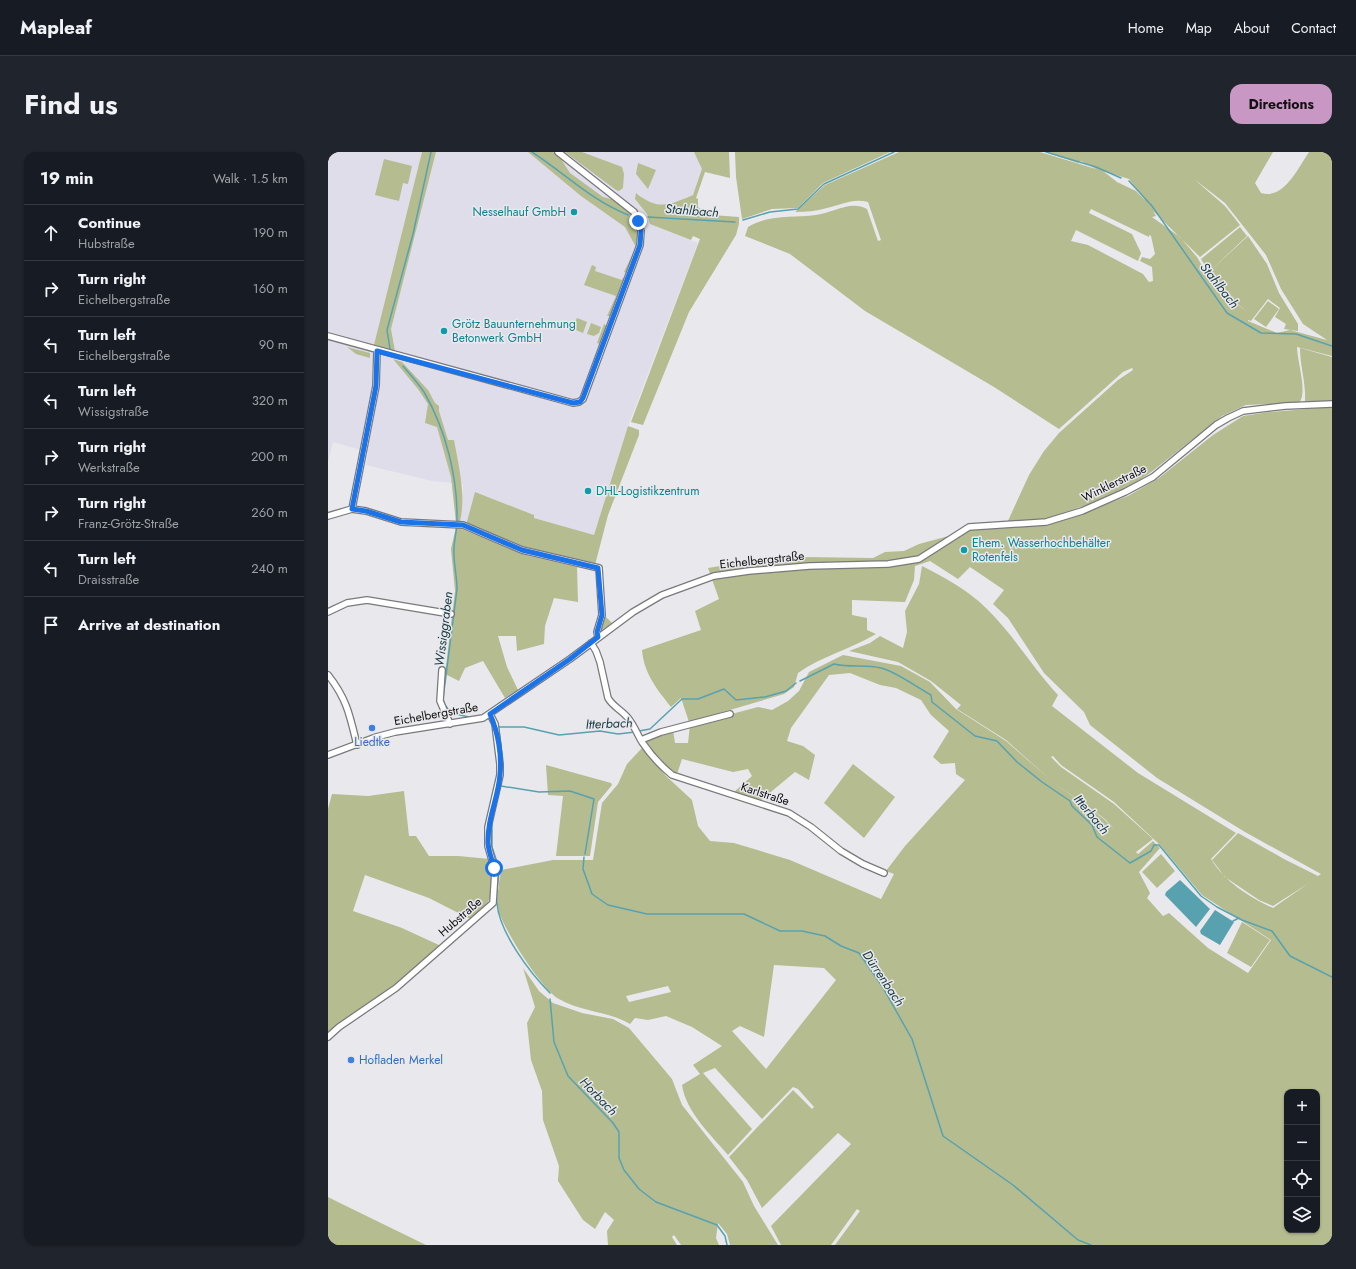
<!DOCTYPE html>
<html lang="en">
<head>
<meta charset="utf-8">
<style>
  :root { --surface:#171b24; --page:#20242c; --text:#f1f3f6; --muted:#9ea1a6; --line:#363941; --accent:#c997c3 }
  body { margin:0; font-family:Jost,sans-serif; background:var(--page); color:var(--text) }
  .controls { position:absolute; right:12px; bottom:12px; display:grid; overflow:hidden; border-radius:8px; box-shadow:0 1px 3px #0004 }
  .controls button { width:36px; height:36px; display:grid; place-items:center; padding:0; border:0; border-bottom:1px solid var(--line); background:var(--surface); color:var(--text); font:20px sans-serif }
  .stop { position:absolute; width:12px; height:12px; margin:-9px; border:3px solid #1a73e8; border-radius:50%; background:#fff }
  .stop.end { background:#1a73e8; border-color:#fff; box-shadow:0 1px 4px #0008 }
  .list { margin:0; padding:0; list-style:none }
  h2 { display:flex; justify-content:space-between; align-items:center; height:52px; margin:0; padding:0 16px; font-size:17px }
  h2 small { font-size:13px; font-weight:400; color:var(--muted) }
  .list li { display:grid; grid-template-columns:26px 1fr auto; gap:12px; align-items:center; box-sizing:border-box; height:56px; padding:0 16px; border-top:1px solid var(--line) }
  .list b { display:block; font-size:15px; white-space:nowrap }
  .list p { margin:0; font-size:13px; white-space:nowrap; color:var(--muted) }
  .list em { font-size:13px; font-style:normal; color:var(--muted) }
  .icon { flex:none; width:22px; height:22px; fill:none; stroke:currentColor; stroke-width:2; stroke-linecap:round; stroke-linejoin:round }
  .map { position:relative; flex:none; width:1004px; height:1093px; overflow:hidden; border-radius:12px }
  header { display:flex; align-items:center; gap:24px; box-sizing:border-box; height:56px; padding:0 20px; background:var(--surface); border-bottom:1px solid var(--line) }
  header strong { font-size:19px }
  nav { display:flex; gap:22px; margin-inline-start:auto; font-size:14px }
  .intro { display:flex; align-items:center; justify-content:space-between; box-sizing:border-box; height:96px; padding:0 24px }
  h1 { margin:0; font-size:28px }
  .button { padding:10px 18px; border-radius:12px; background:var(--accent); color:#111; font-size:14px; font-weight:700 }
  main { display:flex; gap:24px; padding:0 24px }
  aside { flex:1; background:var(--surface); border-radius:12px; box-shadow:0 1px 3px #0004 }
  .map>svg:first-child { display:block }
</style>
</head>
<body>
<header>
<strong>Mapleaf</strong>
<nav><a>Home</a><a>Map</a><a>About</a><a>Contact</a></nav>
</header>
<div class="intro"><h1>Find us</h1><a class="button">Directions</a></div>
<main>
<aside>
<h2>19 min<small>Walk · 1.5 km</small></h2>
<ul class="list">
<li><svg class="icon" aria-label="ahead" viewBox="0 0 24 24"><path d="M12 20V5M6 11l6-6 6 6"/></svg><div><b>Continue</b><p>Hubstraße</p></div><em>190 m</em></li>
<li><svg class="icon" aria-label="right" viewBox="0 0 24 24"><path d="M7 20v-9h11M14 6l5 5-5 5"/></svg><div><b>Turn right</b><p>Eichelbergstraße</p></div><em>160 m</em></li>
<li><svg class="icon" aria-label="left" viewBox="0 0 24 24"><path d="M17 20v-9H6M10 6l-5 5 5 5"/></svg><div><b>Turn left</b><p>Eichelbergstraße</p></div><em>90 m</em></li>
<li><svg class="icon" aria-label="left" viewBox="0 0 24 24"><path d="M17 20v-9H6M10 6l-5 5 5 5"/></svg><div><b>Turn left</b><p>Wissigstraße</p></div><em>320 m</em></li>
<li><svg class="icon" aria-label="right" viewBox="0 0 24 24"><path d="M7 20v-9h11M14 6l5 5-5 5"/></svg><div><b>Turn right</b><p>Werkstraße</p></div><em>200 m</em></li>
<li><svg class="icon" aria-label="right" viewBox="0 0 24 24"><path d="M7 20v-9h11M14 6l5 5-5 5"/></svg><div><b>Turn right</b><p>Franz-Grötz-Straße</p></div><em>260 m</em></li>
<li><svg class="icon" aria-label="left" viewBox="0 0 24 24"><path d="M17 20v-9H6M10 6l-5 5 5 5"/></svg><div><b>Turn left</b><p>Draisstraße</p></div><em>240 m</em></li>
<li><svg class="icon" aria-label="arrive" viewBox="0 0 24 24"><path d="M6 21V4h12l-3 4 3 4H6"/></svg><div><b>Arrive at destination</b></div></li>
</ul>
</aside>
<div class="map">
<svg width="1004" height="1093" viewBox="0 0 1004 1093">
  <rect width="100%" height="100%" fill="#e9e9ed"/>
  <path fill="#dedde9" d="M 0,0 L 94,0 L 47,193 L 67,198 L 63,177 L 108,0 L 366,0 L 375,17 L 365,43 L 342,52 L 329,53 L 318,49 L 309,41 L 308,47 L 319,62 L 322,72 L 370,91 L 300,274 L 266,383 L 206,366 L 206,363 L 147,340 L 138,373 L 132,371 L 135,332 L 104,329 L 38,313 L 40,300 L 5,290 L 0,310 Z"/>
  <path fill="#b4bc90" fill-rule="evenodd" d="M 94,0 L 108,0 L 63,177 L 67,199 L 46,193 Z
    M 200,0 L 225,0 L 233,7 L 242,21 L 275,45 L 287,48 L 296,54 L 304,62 L 310,78 L 310,87 L 299,121 L 296,120 L 308,95 L 297,75 L 253,44 Z
    M 237,0 L 254,0 L 294,15 L 296,22 L 295,36 L 291,39 L 288,38 Z
    M 366,0 L 401,0 L 402,26 L 377,20 L 368,46 L 370,47 L 370,55 L 374,58 L 381,57 L 384,63 L 411,65 L 411,72 L 408,83 L 361,160 L 315,273 L 303,270 L 372,87 L 365,84 L 363,88 L 322,72 L 319,62 L 307,47 L 308,41 C 330,59 341,53 365,43 L 374,17 Z
    M 407,0 L 562,0 L 495,31 L 470,56 L 444,57 L 414,67 L 408,25 Z
    M 571,0 L 712,0 L 768,17 L 753,9 L 750,11 L 717,0 L 945,0 L 927,31 L 933,41 C 956,48 970,16 981,0 L 998,0 L 1004,3 L 1004,204 L 969,195 C 969,209 980,241 971,251 L 918,253 L 894,264 L 822,321 L 802,334 L 758,353 L 715,368 L 679,371 L 701,323 L 716,299 L 731,281 L 790,228 L 805,218 L 804,216 L 795,220 L 731,277 L 666,235 L 537,159 L 462,102 L 417,84 L 420,75 C 442,62 464,66 488,63 C 506,61 522,48 539,57 L 550,89 L 553,88 L 540,50 C 525,46 513,53 499,56 C 488,59 478,60 467,60 L 497,33 ZM 775,19 L 801,27 L 817,48 L 808,39 L 789,30 ZM 866,27 L 897,51 L 938,103 L 953,137 L 975,172 L 999,188 L 962,178 L 949,181 L 920,169 L 920,161 L 920,168 L 923,169 L 940,147 L 952,156 L 947,165 L 958,172 L 956,177 L 970,179 L 970,172 L 951,141 L 939,112 L 920,84 L 880,121 L 885,130 L 920,161 L 884,131 L 869,105 L 852,85 L 824,65 L 828,64 L 825,59 L 872,105 L 912,73 L 897,54 ZM 763,57 L 821,85 L 821,83 L 823,84 L 827,102 L 822,107 L 814,105 L 812,109 L 824,115 L 825,129 L 821,130 L 815,122 L 760,93 L 743,89 L 748,78 L 810,109 L 813,101 L 804,82 L 761,61 Z
    M 56,7 L 84,14 L 80,32 L 75,31 L 71,49 L 47,43 Z
    M 310,11 L 328,18 L 320,37 L 308,22 Z
    M 912,75 L 919,84 L 881,120 L 873,107 Z
    M 264,113 L 268,115 L 267,119 L 294,128 L 295,125 L 297,129 L 283,164 L 279,164 L 288,144 L 256,133 Z
    M 940,149 L 951,157 L 938,175 L 926,167 Z
    M 249,166 L 259,170 L 255,181 L 248,178 L 245,174 Z
    M 263,171 L 273,175 L 271,181 L 266,184 L 259,182 Z
    M 276,172 L 279,174 L 272,192 L 269,191 Z
    M 19,195 L 42,201 L 42,206 L 28,202 Z
    M 972,196 L 1004,205 L 1004,250 L 979,251 L 977,249 C 978,231 972,214 972,196 Z
    M 65,207 L 74,210 L 100,238 L 107,251 L 111,254 L 111,259 L 120,288 L 126,288 C 131,316 138,342 132,370 L 128,371 L 123,325 L 109,275 L 97,271 L 100,252 L 90,237 Z
    M 1004,255 L 1004,1093 L 507,1093 L 532,1059 L 529,1057 L 503,1093 L 453,1093 L 443,1074 L 523,992 L 510,981 L 434,1056 L 419,1028 L 401,1005 L 465,938 L 484,957 L 486,955 L 470,937 L 465,935 L 434,967 L 387,916 L 375,921 L 424,977 L 400,1003 C 383,983 358,960 354,933 L 372,922 L 365,913 L 394,894 L 364,875 L 338,864 L 320,868 L 307,866 L 302,872 C 280,859 253,860 231,847 C 214,838 177,779 171,760 C 168,747 171,731 173,718 L 225,708 L 265,708 L 274,651 L 290,632 L 299,612 L 314,596 L 338,624 L 364,648 L 370,674 L 382,689 L 406,691 L 462,708 L 553,747 L 566,722 L 558,719 L 577,694 L 637,628 L 628,622 L 627,611 L 613,612 L 605,605 L 621,579 L 603,563 L 593,548 L 568,536 L 552,533 L 522,521 L 501,523 L 463,576 L 459,589 L 475,594 L 487,603 L 481,628 L 467,620 L 432,649 L 405,641 L 424,624 L 420,617 L 405,620 L 354,607 L 349,622 L 334,611 L 318,591 L 320,587 L 345,578 L 347,591 L 360,591 L 362,573 L 430,555 L 444,558 L 460,549 L 471,539 L 481,520 L 515,503 L 573,514 L 602,530 L 628,557 L 678,589 L 725,630 L 776,667 L 787,678 L 777,667 L 725,630 L 678,588 L 629,557 L 633,553 L 603,529 L 570,510 L 521,499 L 542,491 L 552,484 L 575,496 L 579,480 L 577,459 L 591,432 L 594,414 C 616,425 640,438 658,456 C 685,482 704,515 730,543 L 724,554 L 810,621 L 908,681 L 883,707 C 897,730 921,745 945,756 L 981,731 L 945,754 L 931,748 L 897,725 L 884,708 L 910,681 L 956,707 L 990,724 L 993,722 L 917,680 L 829,626 L 762,573 L 756,560 L 716,521 L 680,466 L 665,452 L 676,438 L 642,415 L 630,427 L 602,409 L 587,414 L 586,428 L 577,450 L 524,448 L 524,463 L 539,466 L 539,478 L 548,482 C 523,497 494,504 470,521 L 466,535 L 456,542 L 361,570 L 353,546 L 343,555 C 329,537 316,522 314,498 L 373,478 L 367,459 L 391,447 L 380,416 L 423,409 L 476,405 L 545,406 L 557,400 L 576,399 L 591,392 L 643,378 L 709,374 L 733,369 L 800,344 L 831,326 L 885,283 L 915,264 L 941,260 ZM 725,604 L 733,613 L 786,650 L 832,693 L 874,743 L 943,788 L 920,821 L 880,796 L 841,761 L 835,764 L 819,746 L 822,741 L 811,720 L 832,696 L 825,689 L 810,702 L 808,700 L 825,687 L 786,652 L 733,615 L 723,605 ZM 446,813 L 496,816 L 508,828 L 438,917 L 404,879 L 412,874 L 436,885 ZM 340,834 L 343,840 L 301,850 L 298,844 ZM 959,940 L 989,940 L 989,1078 L 959,1078 Z
    M 300,274 L 311,278 L 311,283 L 280,363 L 267,413 L 196,397 L 138,373 L 147,340 L 206,363 L 206,366 L 266,383 Z
    M 128,375 L 201,404 L 249,415 L 250,450 L 226,446 L 217,474 L 216,492 L 189,499 L 188,484 L 170,484 L 179,515 L 190,538 L 177,546 L 155,509 L 137,516 L 131,529 L 117,522 L 127,439 L 123,397 Z
    M 277,464 L 284,471 L 274,478 L 273,477 Z
    M 525,612 L 567,645 L 536,686 L 496,651 Z
    M 218,613 L 283,631 L 284,633 L 270,650 L 262,704 L 228,704 L 235,644 L 220,643 Z
    M 76,639 L 81,684 L 88,684 L 101,704 L 130,704 L 162,707 C 170,738 166,746 144,768 L 101,746 L 37,723 L 25,759 L 74,776 L 113,794 L 44,852 L 0,880 L 0,657 L 4,642 L 40,644 Z
    M 833,702 L 847,719 L 829,736 L 814,720 Z
    M 914,770 L 942,788 L 923,815 L 899,801 Z
    M 195,816 L 211,839 L 225,851 L 254,861 L 285,867 L 301,876 L 344,927 L 354,953 L 415,1030 L 426,1054 L 450,1093 L 402,1093 L 399,1082 L 390,1071 L 388,1086 L 391,1093 L 353,1093 L 346,1083 L 344,1085 L 349,1093 L 280,1093 L 279,1079 L 286,1068 L 277,1060 L 267,1077 L 255,1068 L 230,1029 L 231,1014 L 215,968 L 214,939 L 203,908 L 199,871 L 207,855 Z
    M 0,1045 L 14,1052 L 98,1093 L 0,1093 Z"/>
  <path fill="#58a2b0" d="M 852,728 L 882,757 L 868,775 L 837,743 L 838,740 Z
    M 887,758 L 906,770 L 892,793 L 873,782 L 872,779 Z"/>
  <g fill="none" stroke-linecap="round" stroke-linejoin="round">
    <path stroke="#58a2b0" stroke-width="1.5" d="M 204,0 C 238,22 261,47 300,63
      M 718,0 L 768,15 L 793,26
      M 801,29 L 824,54 L 899,161 L 933,181 L 968,182 L 1004,194
      M 320,65 L 407,70
      M 415,68 L 442,60 L 470,57 L 496,32 L 566,0
      M 62,197 L 59,178 L 85,82 L 103,0
      M 75,214 C 82,222 90,231 96,240 C 118,278 130,326 129,370 C 129,379 126,388 126,397 C 125,410 129,423 129,437 L 115,547 L 117,553 L 123,561 L 141,565
      M 472,529 L 506,512 C 522,516 538,512 553,516 C 567,519 590,536 603,543 L 604,550 L 647,584 L 669,589 L 689,610 L 714,630 L 742,649 L 744,654 L 764,673 L 769,685 L 802,711 L 823,699 L 826,693 L 831,693 L 873,744 L 889,755 L 914,768 L 944,779 L 962,804 L 1004,825
      M 171,575 L 196,575 L 231,583 L 272,579 L 290,582 L 307,580
      M 311,579 L 322,577 L 354,547 L 370,547 L 396,537 L 408,548 L 437,545 L 458,539 L 468,531
      M 173,634 L 211,640 L 242,639 L 266,647 L 257,702
      M 168,651 C 176,622 175,602 170,573
      M 164,670 L 164,695 L 170,713
      M 256,705 L 255,717 L 264,742 L 280,753 L 319,762 L 416,762 L 452,779 L 474,779 L 497,784 L 513,794 L 531,801 L 554,834 L 584,887 L 615,984 L 685,1033 L 750,1088 L 763,1093
      M 171,720 C 170,730 168,741 169,751 C 171,780 202,821 222,841
      M 905,769 L 911,766
      M 222,847 L 226,890 L 240,924 L 285,971 L 291,980 L 291,1006 L 296,1018 L 311,1037 L 328,1050 L 389,1073 L 397,1084 L 399,1093"/>
    <defs>
      <path id="street" d="M 0,184 L 245,251 L 251,250 L 255,247 L 312,93 L 313,79 L 306,60 L 230,0
        M 24,357 L 48,234 L 49,199
        M 0,364 L 24,357 L 38,359 L 73,370 L 135,373 L 194,398 L 271,416 L 274,463 L 269,480 L 270,485
        M 0,460 L 19,451 L 39,448 L 123,462
        M 263,491 L 268,499 L 272,510 L 280,546 C 285,555 294,558 300,566 C 306,573 309,582 314,590 C 322,602 333,614 344,623 L 461,661 L 483,675 L 513,699 L 535,712 L 556,721
        M 114,518 L 112,549 L 122,572
        M 0,523 C 19,547 22,564 29,593
        M 313,588 L 333,580 L 402,562
        M 0,603 L 48,585 L 67,580 L 155,566 L 242,507 L 305,460 L 334,443 L 386,424 L 421,419 L 481,414 L 560,412 L 591,407 L 641,375 L 718,370 L 754,359 L 797,340 L 825,325 L 888,273 L 900,266 L 915,259 L 957,254 L 1004,252
        M 0,885 L 11,875 L 68,836 L 165,751 L 167,719 L 160,694 L 160,675 L 172,623 L 172,612 L 167,572 L 162,562"/>
    </defs>
    <use href="#street" stroke="#79797d" stroke-width="8"/>
    <use href="#street" stroke="#fff" stroke-width="5.5"/>
  </g>
  <g fill="none" stroke-linecap="round" stroke-linejoin="round">
    <path stroke="#1a73e8" stroke-width="5" d="M 166,716 C 164,708 161,700 160,692 C 159,667 170,647 172,623 C 174,603 170,580 162,562 L 242,507 L 270,485 L 269,480 L 274,463 L 270,416 L 194,398 L 135,373 L 73,370 L 38,359 L 24,357 L 48,234 L 49,199 L 245,251 L 252,250 L 255,246 L 312,93 L 313,79 L 310,69"/>
  </g>
  <g fill="#0f9aa8" stroke="#e9e9ed" stroke-width="1.5">
    <circle cx="246" cy="60" r="4"/>
    <circle cx="116" cy="179" r="4"/>
    <circle cx="260" cy="339" r="4"/>
    <circle cx="636" cy="398" r="4"/>
  </g>
  <g fill="#3f7fe0" stroke="#e9e9ed" stroke-width="1.5">
    <circle cx="44" cy="576" r="4"/>
    <circle cx="23" cy="908" r="4"/>
  </g>
  <g text-anchor="middle" stroke-width="3" stroke-linejoin="round" paint-order="stroke">
    <g font-size="12" fill="#0d838f" stroke="#e9e9ed" text-anchor="start">
      <text x="238" y="64" text-anchor="end">Nesselhauf GmbH</text>
      <text x="124" y="176">Grötz Bauunternehmung<tspan x="124" dy="14">Betonwerk GmbH</tspan></text>
      <text x="268" y="343">DHL-Logistikzentrum</text>
      <text x="644" y="395">Ehem. Wasserhochbehälter<tspan x="644" dy="14">Rotenfels</tspan></text>
    </g>
    <g font-size="12" fill="#0c0c0e" stroke="#e9e9ed">
      <text transform="translate(786 331) rotate(-26)" y="4">Winklerstraße</text>
      <text transform="translate(434 408) rotate(-6)" y="4">Eichelbergstraße</text>
      <text transform="translate(108 562) rotate(-10)" y="4">Eichelbergstraße</text>
      <text transform="translate(437 642) rotate(18)" y="4">Karlstraße</text>
      <text transform="translate(132 765) rotate(-41)" y="4">Hubstraße</text>
    </g>
    <g font-size="12" fill="#366cbe" stroke="#e9e9ed">
      <text x="44" y="594">Liedtke</text>
      <text x="31" y="912" text-anchor="start">Hofladen Merkel</text>
    </g>
    <g font-size="13" font-style="italic" fill="#14383f" stroke="#e9e9ed">
      <text transform="translate(364 58) rotate(4)" y="5">Stahlbach</text>
      <text transform="translate(892 133) rotate(52)" y="5">Stahlbach</text>
      <text transform="translate(115 477) rotate(-83)" y="5">Wissiggraben</text>
      <text transform="translate(281 571) rotate(-2)" y="5">Itterbach</text>
      <text transform="translate(764 662) rotate(50)" y="5">Itterbach</text>
      <text transform="translate(556 826) rotate(56)" y="5">Dürrenbach</text>
      <text transform="translate(271 944) rotate(46)" y="5">Horbach</text>
    </g>
  </g>
</svg>
<div class="controls">
<button>+</button>
<button>−</button>
<button><svg class="icon" aria-label="locate" viewBox="0 0 24 24"><circle cx="12" cy="12" r="6"/><path d="M12 2v4M12 18v4M2 12h4M18 12h4"/></svg></button>
<button><svg class="icon" aria-label="layers" viewBox="0 0 24 24"><path d="M12 4l9 5-9 5-9-5zM3 14l9 5 9-5"/></svg></button>
</div>
<div class="stop" style="left:166px;top:716px"></div>
<div class="stop end" style="left:310px;top:69px"></div>
</div>
</main>
</body>
</html>
